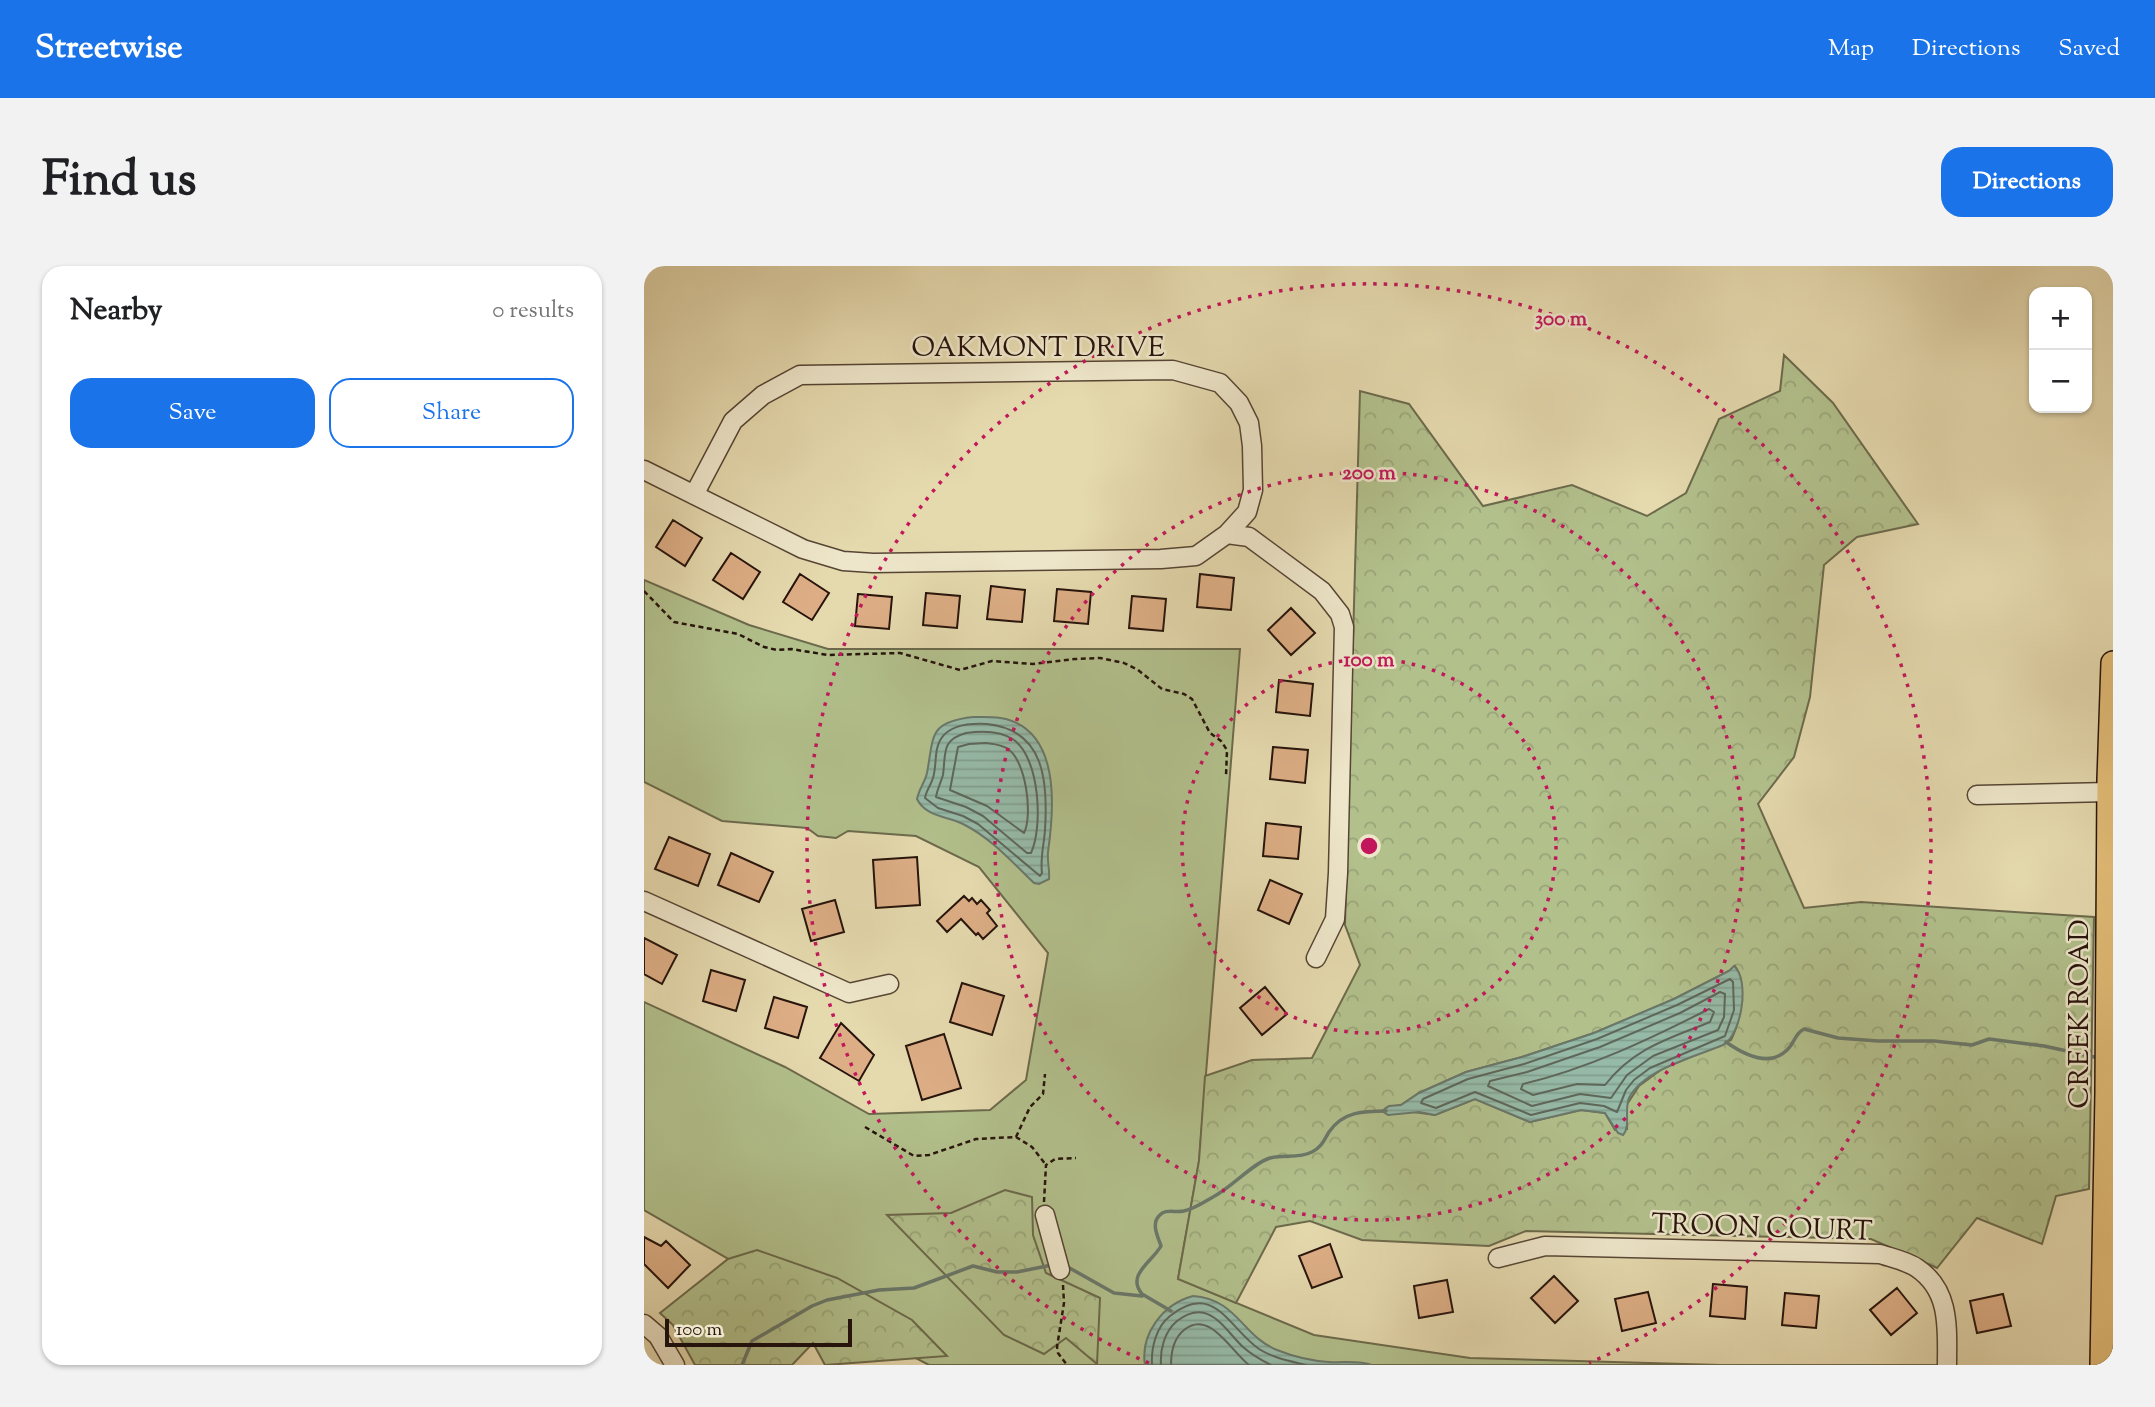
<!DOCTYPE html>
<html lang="en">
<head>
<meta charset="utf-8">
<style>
  :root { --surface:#fff; --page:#f2f2f2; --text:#202124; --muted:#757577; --line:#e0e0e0; --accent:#1a73e8 }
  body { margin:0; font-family:"Sorts Mill Goudy",serif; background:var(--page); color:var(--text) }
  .controls { position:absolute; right:21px; top:21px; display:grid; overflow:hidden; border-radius:14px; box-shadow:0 2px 5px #0004 }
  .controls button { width:63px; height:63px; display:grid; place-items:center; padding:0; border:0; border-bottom:2px solid var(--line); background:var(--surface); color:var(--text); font:35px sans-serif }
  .scale { position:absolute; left:21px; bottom:18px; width:187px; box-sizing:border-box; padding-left:7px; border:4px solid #27140c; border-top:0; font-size:19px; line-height:24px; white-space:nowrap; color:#27140c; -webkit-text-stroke:5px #eee6ca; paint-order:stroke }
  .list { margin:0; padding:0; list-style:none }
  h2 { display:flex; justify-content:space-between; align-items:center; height:91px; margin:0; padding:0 28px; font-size:30px }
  h2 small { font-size:23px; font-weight:400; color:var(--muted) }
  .actions { display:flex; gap:14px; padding:21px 28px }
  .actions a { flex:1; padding:16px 0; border:2px solid var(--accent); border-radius:21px; text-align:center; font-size:24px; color:var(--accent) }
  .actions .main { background:var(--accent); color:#fff }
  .map { position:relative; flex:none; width:1469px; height:1099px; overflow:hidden; border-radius:21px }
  header { display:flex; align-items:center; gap:42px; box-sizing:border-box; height:98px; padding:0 35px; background:var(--accent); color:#fff }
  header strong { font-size:33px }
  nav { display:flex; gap:38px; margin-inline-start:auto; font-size:24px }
  .intro { display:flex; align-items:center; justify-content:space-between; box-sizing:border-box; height:168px; padding:0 42px }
  h1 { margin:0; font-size:49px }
  .button { padding:18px 32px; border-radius:21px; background:var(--accent); color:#fff; font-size:24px; font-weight:700 }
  main { display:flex; gap:42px; padding:0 42px }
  aside { flex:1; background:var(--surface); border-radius:21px; box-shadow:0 2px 5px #0004 }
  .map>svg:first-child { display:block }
</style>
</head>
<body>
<header>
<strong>Streetwise</strong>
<nav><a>Map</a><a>Directions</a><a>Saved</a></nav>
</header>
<div class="intro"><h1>Find us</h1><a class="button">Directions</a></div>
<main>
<aside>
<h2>Nearby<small>0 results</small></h2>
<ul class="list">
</ul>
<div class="actions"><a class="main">Save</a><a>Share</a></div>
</aside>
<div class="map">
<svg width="1469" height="1099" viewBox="0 0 1469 1099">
  <defs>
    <pattern id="forest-crowns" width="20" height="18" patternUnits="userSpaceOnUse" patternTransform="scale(1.75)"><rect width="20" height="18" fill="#b2c08c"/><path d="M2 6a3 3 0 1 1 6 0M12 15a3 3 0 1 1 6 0" fill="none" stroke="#99a478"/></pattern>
    <pattern id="water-rules" width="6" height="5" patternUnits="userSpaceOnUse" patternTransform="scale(1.75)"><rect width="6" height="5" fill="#96baa8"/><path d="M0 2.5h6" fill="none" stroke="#819f8f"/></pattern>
  </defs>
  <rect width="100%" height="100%" fill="#e5d9ae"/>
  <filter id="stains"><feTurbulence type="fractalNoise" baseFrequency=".00286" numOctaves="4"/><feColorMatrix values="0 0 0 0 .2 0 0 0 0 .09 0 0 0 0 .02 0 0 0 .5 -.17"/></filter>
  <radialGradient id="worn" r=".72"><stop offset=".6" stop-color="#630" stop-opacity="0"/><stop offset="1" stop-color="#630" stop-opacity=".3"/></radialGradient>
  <path fill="#b2c08c" stroke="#6c6a4c" stroke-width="2" d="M 0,314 L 105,359 L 184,383 L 596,383 L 555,895 L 534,1013 L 670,1069 L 826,1092 L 1076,1099 L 1295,1099 L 285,1099 L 112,1009 L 0,944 L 0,736 L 141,801 L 225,848 L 346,844 L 382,814 L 404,687 L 335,601 L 272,570 L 204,565 L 192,572 L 174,570 L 163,562 L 78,555 L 0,516 Z"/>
  <path fill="url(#forest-crowns)" stroke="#6c6a4c" stroke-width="2" fill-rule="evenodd" d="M 1140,89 L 1189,137 L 1274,258 L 1213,271 L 1180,299 L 1166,431 L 1150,491 L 1114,538 L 1160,642 L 1217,636 L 1450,651 L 1445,923 L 1412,930 L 1398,978 L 1333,952 L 1293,1002 L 1227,973 L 882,965 L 845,980 L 718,974 L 666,955 L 632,961 L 592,1037 L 534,1013 L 555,895 L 561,810 L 608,794 L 668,792 L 716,699 L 701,659 L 716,125 L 765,138 L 839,240 L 928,219 L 1003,250 L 1042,227 L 1075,153 L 1136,125 ZM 1091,700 C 1104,718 1096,756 1087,774 L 1018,803 L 995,820 L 982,840 L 983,863 L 971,864 L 961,847 L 937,844 L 886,856 L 831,833 L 791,849 L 741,842 L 757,839 L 775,827 L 822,806 L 878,791 L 950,767 L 1030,733 L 1085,705 Z
    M 361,924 L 388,931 L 389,969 L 402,1007 L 456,1032 L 453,1098 L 422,1072 L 400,1088 L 360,1069 L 243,949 L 307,947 Z
    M 113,984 L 193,1012 L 268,1054 L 303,1090 L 181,1099 L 169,1077 L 148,1099 L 51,1099 L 29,1059 L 16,1047 L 84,993 Z"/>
  <path fill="url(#water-rules)" stroke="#6a786a" stroke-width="2" d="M 329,451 C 340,451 352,450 362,453 C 417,468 410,544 404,586 C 403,595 406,604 405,613 L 395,618 L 390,617 C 368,596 347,572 319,558 C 303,550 282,551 273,533 C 275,523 281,516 283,507 C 290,470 284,456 329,451 Z
    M 1090,700 C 1106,713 1098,769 1079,779 C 1051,791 1000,803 985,832 C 980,844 987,860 979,869 L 974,867 L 961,847 L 937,844 L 886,856 L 831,833 L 791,849 L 775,846 L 744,849 L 738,845 L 745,840 L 757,839 L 775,827 L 822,806 L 878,791 L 950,767 L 1030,733 L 1085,705 Z
    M 549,1030 C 593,1033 598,1070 633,1084 C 648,1090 669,1095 685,1096 C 700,1097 714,1094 728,1099 L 501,1099 C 496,1068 519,1038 549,1030 Z"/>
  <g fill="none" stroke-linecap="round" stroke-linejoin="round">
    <path stroke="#5e675a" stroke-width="2" d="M 343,458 C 401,464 404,516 401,564 C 400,579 396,592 398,607 L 396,610 L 334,558 L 319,550 L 294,542 L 281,532 C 282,525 287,519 289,512 C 292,502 291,492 293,483 C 298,459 323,457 343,458 Z
      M 322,467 C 337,465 357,465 370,474 C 396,493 399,561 387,587 L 383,587 L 339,550 L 322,541 L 292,531 C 293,524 297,516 299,509 C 302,487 297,474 322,467 Z
      M 342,477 C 350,478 357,478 364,483 C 382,495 389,549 380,567 L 343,540 L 306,524 L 314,481 L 325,478 Z
      M 1086,713 L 1089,716 L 1090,744 L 1081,770 L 1006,802 L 990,814 L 982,824 L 973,846 L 960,840 L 936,837 L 887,849 L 831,826 L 792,842 L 777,837 L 779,833 L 824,813 L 880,798 L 953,773 L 1033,739 Z
      M 1076,726 L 1081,728 L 1080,751 L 1074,764 L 1009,790 L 983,809 L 967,832 L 936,828 L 888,840 L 844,820 L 846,815 L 883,806 L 956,781 L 1036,747 Z
      M 1065,743 L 1070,746 L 1066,756 C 1024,773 990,782 961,819 L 933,818 L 889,829 L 877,823 L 879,818 C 943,803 1006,773 1065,743 Z
      M 508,1099 C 507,1082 512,1061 526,1050 C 570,1015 584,1061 615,1083 C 629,1092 646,1095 662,1099
      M 517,1099 C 516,1084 520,1066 533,1055 C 565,1031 579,1062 599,1081 C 608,1089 617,1094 627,1099
      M 527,1099 C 527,1087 530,1072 540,1064 C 565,1043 586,1084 605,1099"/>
    <path stroke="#6a786a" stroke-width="3.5" d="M 1082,776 C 1099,788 1125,802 1143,784 C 1151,777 1150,768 1160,763 L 1194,772 L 1234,775 L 1290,775 L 1328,779 L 1345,773 L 1400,780 L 1455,792
      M 422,1000 L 470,1027 L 498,1030
      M 527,1045 L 498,1028 C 482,1009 508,996 517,980 C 514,971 507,958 515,950 C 521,942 531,947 540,945 C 550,943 560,936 569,931 C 587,922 609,897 626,892 C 640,888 654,893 668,886 C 678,881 680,874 685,866 C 699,845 721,845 742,845
      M 98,1099 L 108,1075 L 168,1040 L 183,1034 L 235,1024 L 270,1022 L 329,1000 L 353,1006 L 373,1006 L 408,999"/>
  </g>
  <path fill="#ddae85" stroke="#27140c" stroke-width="2" d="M 29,254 L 58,272 L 41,300 L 12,281 Z
    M 87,287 L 116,306 L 99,333 L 69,314 Z
    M 156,308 L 185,327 L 168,354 L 139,336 Z
    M 556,308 L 590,312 L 587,344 L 553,341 Z
    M 347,320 L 381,324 L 378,356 L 343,353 Z
    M 413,323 L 447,326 L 444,358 L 410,355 Z
    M 282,327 L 316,330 L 313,362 L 279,359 Z
    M 214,328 L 248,331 L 245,363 L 211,360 Z
    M 488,330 L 522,333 L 519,365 L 485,362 Z
    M 647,342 L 671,367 L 647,389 L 624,364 Z
    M 635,414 L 669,418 L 666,450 L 632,446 Z
    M 629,481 L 664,484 L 661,517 L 626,513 Z
    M 622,557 L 657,561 L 654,593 L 619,590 Z
    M 25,571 L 66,588 L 54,620 L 11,603 Z
    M 87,587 L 129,606 L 115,636 L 74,619 Z
    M 273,591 L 276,639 L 232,642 L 229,594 Z
    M 626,614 L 658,628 L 645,658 L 614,644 Z
    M 320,630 L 325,635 L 328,632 L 333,638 L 337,634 L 346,644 L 343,647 L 353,660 L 339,673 L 334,667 L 332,669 L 317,653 L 303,666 L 293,655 Z
    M 191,634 L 200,666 L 167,675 L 158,643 Z
    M 0,672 L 33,689 L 18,718 L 0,708 Z
    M 67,704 L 101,714 L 92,745 L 59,735 Z
    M 318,717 L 360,730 L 348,769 L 306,756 Z
    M 621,721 L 643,748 L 618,769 L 596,742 Z
    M 130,731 L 163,741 L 154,772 L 121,762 Z
    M 197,757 L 230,789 L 215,815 L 176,792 Z
    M 300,768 L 317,822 L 278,834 L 262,780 Z
    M 0,971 L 17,980 L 22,975 L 46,999 L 24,1022 L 0,998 Z
    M 686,978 L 698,1011 L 668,1022 L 655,990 Z
    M 910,1010 L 934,1035 L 911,1057 L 887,1032 Z
    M 803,1014 L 809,1046 L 775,1052 L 770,1020 Z
    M 1069,1018 L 1103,1021 L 1101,1053 L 1066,1050 Z
    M 1253,1022 L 1273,1047 L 1247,1069 L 1226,1044 Z
    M 1004,1026 L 1012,1057 L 978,1065 L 971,1033 Z
    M 1141,1027 L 1175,1030 L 1172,1062 L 1138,1059 Z
    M 1359,1028 L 1367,1060 L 1333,1067 L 1326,1035 Z"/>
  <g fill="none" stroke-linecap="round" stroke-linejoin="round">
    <defs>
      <path id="minor" d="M 0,204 L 159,283 L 199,295 L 229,297 L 517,293 L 552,290 L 583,268 L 603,246 L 609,224 L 608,180 L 605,157 L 595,137 L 576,117 L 529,104 L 156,109 L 119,129 L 89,155 L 50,229
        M 583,268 L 605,271 L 678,325 L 696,348 L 700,361 L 694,607 L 691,653 L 672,692
        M 1333,529 L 1465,526
        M 0,635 L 205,727 L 245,718
        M 401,949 L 416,1004
        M 854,992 L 901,980 L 1236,988 C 1248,992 1263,995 1273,1002 C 1307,1025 1303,1063 1303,1099
        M 0,1058 L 14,1070 L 31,1099"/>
      <path id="major" d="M 1458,1099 L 1463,827 L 1465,514 L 1469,397"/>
    </defs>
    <use href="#minor" stroke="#564534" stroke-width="21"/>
    <use href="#major" stroke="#27140c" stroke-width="26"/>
    <path stroke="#27140c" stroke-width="2.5" stroke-dasharray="5 3.5" stroke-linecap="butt" d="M 0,325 L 30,356 L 94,368 L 120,381 L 133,384 L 147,383 L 184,389 L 256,387 L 316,404 L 348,395 L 389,398 L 431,393 L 456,392 L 480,397 L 494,404 L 518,423 L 540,428 L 548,433 L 566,467 L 577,475 L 583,484 L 582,510
      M 221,861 L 270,890 L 285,889 L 332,873 L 372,871 L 388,881 L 402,899
      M 372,871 L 386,841 L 399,828 L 401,808
      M 400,936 L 402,899 L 411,893 L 432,892
      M 419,1019 L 420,1037 L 413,1081 L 414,1087 L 423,1099"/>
    <use href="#minor" stroke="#eee6ca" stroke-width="18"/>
    <use href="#major" stroke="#e2bc77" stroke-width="23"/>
  </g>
  <g fill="none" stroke="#c2185b" stroke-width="3.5" stroke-dasharray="3.5 7">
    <circle cx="725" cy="580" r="187"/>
    <circle cx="725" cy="580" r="374"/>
    <path d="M505 1097A562 562 0 1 1 945 1097"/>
  </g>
  <g text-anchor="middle" stroke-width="5" stroke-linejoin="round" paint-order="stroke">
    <g font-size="28" fill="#27140c" stroke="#eee6ca">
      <text x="394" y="90">OAKMONT DRIVE</text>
      <text transform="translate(1434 748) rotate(-90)" y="10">CREEK ROAD</text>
      <text transform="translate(1118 960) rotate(2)" y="10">TROON COURT</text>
    </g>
  </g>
  <circle cx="725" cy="580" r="10" fill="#c2185b" stroke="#eee6ca" stroke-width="3.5"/>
  <g font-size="21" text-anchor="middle" font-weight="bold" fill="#c2185b" stroke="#eee6ca" stroke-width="5" stroke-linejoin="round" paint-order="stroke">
    <text x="917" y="59">300 m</text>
    <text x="725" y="213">200 m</text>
    <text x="725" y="400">100 m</text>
  </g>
  <rect width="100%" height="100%" filter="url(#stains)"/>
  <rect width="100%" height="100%" fill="url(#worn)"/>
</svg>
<div class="controls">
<button>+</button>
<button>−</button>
</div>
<div class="scale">100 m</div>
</div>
</main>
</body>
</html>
